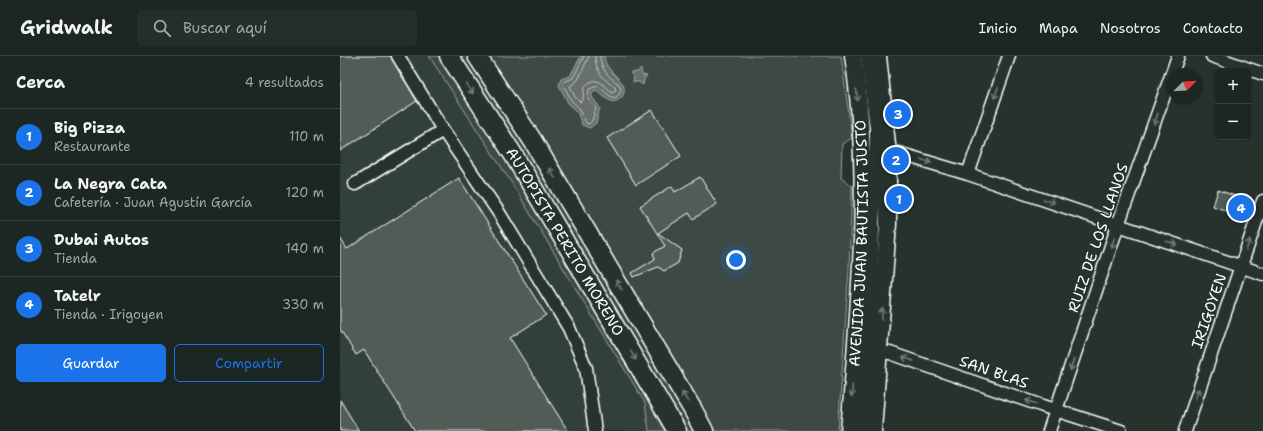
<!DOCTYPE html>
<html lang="es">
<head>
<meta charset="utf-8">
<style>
  :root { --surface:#1c2622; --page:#252e2a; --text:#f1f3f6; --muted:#a0a5a5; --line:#3a4340; --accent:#1a73e8 }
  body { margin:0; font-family:"Shantell Sans",sans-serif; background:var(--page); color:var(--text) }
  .controls { position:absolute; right:12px; top:12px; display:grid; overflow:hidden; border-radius:6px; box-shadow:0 1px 3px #0004 }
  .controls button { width:36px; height:36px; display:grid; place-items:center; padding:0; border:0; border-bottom:1px solid var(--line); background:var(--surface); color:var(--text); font:20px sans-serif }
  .compass { position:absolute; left:827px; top:12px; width:36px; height:36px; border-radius:50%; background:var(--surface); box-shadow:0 1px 3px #0004; rotate:66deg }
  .you { position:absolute; left:396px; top:204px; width:14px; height:14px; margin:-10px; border:3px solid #fff; border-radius:50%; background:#1a73e8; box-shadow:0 0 0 6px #1a73e833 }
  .badge { display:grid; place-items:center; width:26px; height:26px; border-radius:50%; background:var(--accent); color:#fff; font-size:13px; font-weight:700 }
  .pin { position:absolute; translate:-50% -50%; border:2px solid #fff; box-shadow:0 1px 4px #0006 }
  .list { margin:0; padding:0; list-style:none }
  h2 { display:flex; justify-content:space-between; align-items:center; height:52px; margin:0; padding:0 16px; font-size:17px }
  h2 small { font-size:13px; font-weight:400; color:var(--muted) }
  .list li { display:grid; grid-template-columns:26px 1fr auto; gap:12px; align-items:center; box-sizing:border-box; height:56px; padding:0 16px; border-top:1px solid var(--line) }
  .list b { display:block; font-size:15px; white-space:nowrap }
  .list p { margin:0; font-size:13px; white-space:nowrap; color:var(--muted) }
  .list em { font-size:13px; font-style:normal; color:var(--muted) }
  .actions { display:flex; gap:8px; padding:12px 16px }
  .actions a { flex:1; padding:9px 0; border:1px solid var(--accent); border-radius:6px; text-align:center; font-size:14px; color:var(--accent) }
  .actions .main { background:var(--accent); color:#fff }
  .icon { flex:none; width:22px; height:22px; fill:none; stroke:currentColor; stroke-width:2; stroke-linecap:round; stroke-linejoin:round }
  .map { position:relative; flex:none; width:923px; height:375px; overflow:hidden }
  header { display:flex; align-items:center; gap:24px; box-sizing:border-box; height:56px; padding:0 20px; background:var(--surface); border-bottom:1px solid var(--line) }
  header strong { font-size:19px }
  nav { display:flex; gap:22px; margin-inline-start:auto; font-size:14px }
  .search { width:280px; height:36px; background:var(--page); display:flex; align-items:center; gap:10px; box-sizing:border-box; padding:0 14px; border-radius:6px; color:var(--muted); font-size:15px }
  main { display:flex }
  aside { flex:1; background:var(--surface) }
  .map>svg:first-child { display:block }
</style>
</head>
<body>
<header>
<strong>Gridwalk</strong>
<div class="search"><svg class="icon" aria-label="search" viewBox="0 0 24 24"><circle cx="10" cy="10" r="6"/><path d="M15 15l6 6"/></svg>Buscar aquí</div>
<nav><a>Inicio</a><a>Mapa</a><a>Nosotros</a><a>Contacto</a></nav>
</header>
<main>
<aside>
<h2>Cerca<small>4 resultados</small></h2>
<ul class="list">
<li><span class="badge">1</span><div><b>Big Pizza</b><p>Restaurante</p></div><em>110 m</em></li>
<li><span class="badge">2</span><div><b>La Negra Cata</b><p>Cafetería · Juan Agustín García</p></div><em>120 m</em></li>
<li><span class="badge">3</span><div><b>Dubai Autos</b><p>Tienda</p></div><em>140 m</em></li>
<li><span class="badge">4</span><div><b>Tatelr</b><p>Tienda · Irigoyen</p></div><em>330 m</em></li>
</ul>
<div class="actions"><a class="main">Guardar</a><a>Compartir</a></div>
</aside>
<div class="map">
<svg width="923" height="375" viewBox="0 0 923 375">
  <rect width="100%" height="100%" fill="#26332d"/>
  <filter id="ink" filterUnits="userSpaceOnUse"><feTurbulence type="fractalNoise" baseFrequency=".025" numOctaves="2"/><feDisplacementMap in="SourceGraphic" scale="8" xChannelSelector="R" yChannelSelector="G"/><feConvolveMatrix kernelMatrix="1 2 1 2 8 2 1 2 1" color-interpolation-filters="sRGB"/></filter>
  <g filter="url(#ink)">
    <path fill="#333f3a" d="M 0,0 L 89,0 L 173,129 L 305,347 L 308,375 L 0,375 Z"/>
    <path fill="#3e4944" stroke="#9ea4a2" d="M 89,0 L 501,0 L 512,82 L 502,88 L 501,122 L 512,130 L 509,213 L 498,375 L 309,375 L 305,347 L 173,129 Z"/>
    <path fill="#67706c" stroke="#a4a9a7" d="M 241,0 L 264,0 C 266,20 292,24 282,41 C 271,52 265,40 256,34 L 252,36 L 252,41 L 260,52 L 256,67 L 250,72 L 242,69 L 237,55 L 228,47 L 219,29 L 221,23 L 230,20 Z
      M 301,13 L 302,19 L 307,20 L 304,23 L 303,29 L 299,26 L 293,26 L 294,21 L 290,17 L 297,16 Z"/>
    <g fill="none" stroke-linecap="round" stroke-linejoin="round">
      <path stroke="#c2c6c4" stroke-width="1" d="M 244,0 L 233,22 L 224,26 L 223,28 L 231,44 L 240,53 L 246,67 L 249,68 L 252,65 L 256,52 L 248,43 L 249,33 L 258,30 C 265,34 275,51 281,34 L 279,28 C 269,22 260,12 260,0
        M 249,0 L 238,24 L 230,30 L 235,41 L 240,46 L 243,44 L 244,32 C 255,17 263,29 272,36 L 276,34 L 275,31 C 264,25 255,14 255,0"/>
    </g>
    <path fill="#515c57" stroke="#fff" d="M 0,0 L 51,0 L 77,45 L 0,95 Z
      M 312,54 L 341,100 L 296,129 L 267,82 Z
      M 360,121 L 377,148 L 353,163 L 349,157 L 318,177 L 342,194 L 338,207 L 324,215 L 318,211 L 294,221 L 292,217 L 315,203 L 313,197 L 325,190 L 300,150 L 332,130 L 335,136 Z
      M 119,122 L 206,259 L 170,282 L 228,375 L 75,375 L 24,294 L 16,299 L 0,273 L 0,182 L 7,193 Z
      M 878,134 L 910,145 L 905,161 L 873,150 Z
      M 0,344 L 19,375 L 0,375 Z"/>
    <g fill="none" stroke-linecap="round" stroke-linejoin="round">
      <defs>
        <path id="minor" d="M 58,0 L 103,74 L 159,157 L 229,272 L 246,312 L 255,375
          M 872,0 L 923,18
          M 523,103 L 558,97 L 628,118 L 923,218
          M 628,118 L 669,0
          M 15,128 L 103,74
          M 531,296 L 550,297 L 703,350 L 781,375
          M 521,375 L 529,274 L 536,100 L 536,72 L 527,0
          M 709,375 L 778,169 L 838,0
          M 845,375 L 923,145"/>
        <g id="major">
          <path id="s1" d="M 509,375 C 519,251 532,123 513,0"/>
          <path d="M 533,375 L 548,168 L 548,98 L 538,0"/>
        </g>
        <g id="highway">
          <path id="s2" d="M 109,0 L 173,98 L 337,375"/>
          <path d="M 137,0 L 193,85 L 353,354 L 364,375"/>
        </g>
      </defs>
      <use href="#minor" stroke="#fff" stroke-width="15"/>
      <use href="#major" stroke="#fff" stroke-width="19"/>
      <use href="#highway" stroke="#fff" stroke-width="21"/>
      <use href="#minor" stroke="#26332d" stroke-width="12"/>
      <use href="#major" stroke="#26332d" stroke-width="16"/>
      <use href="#highway" stroke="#26332d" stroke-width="18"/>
    </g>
    <defs><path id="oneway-shaft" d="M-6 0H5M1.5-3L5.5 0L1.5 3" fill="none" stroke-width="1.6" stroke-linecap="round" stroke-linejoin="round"/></defs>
    <g stroke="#727a76">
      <use href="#oneway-shaft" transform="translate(130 33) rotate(57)"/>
      <use href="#oneway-shaft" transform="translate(656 37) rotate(110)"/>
      <use href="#oneway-shaft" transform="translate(517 39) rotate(84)"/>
      <use href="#oneway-shaft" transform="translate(816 63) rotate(109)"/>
      <use href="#oneway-shaft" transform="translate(586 105) rotate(17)"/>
      <use href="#oneway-shaft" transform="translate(212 117) rotate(-121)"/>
      <use href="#oneway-shaft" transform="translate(709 145) rotate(18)"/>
      <use href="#oneway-shaft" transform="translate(773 186) rotate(108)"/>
      <use href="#oneway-shaft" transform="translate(832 187) rotate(18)"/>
      <use href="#oneway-shaft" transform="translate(908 189) rotate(-71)"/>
      <use href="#oneway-shaft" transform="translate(279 229) rotate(-121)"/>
      <use href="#oneway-shaft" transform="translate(542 258) rotate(-86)"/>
      <use href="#oneway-shaft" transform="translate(293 299) rotate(59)"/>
      <use href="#oneway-shaft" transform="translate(568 303) rotate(-161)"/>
      <use href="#oneway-shaft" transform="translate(732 309) rotate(108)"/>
      <use href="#oneway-shaft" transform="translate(512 335) rotate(94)"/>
      <use href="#oneway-shaft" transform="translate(857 338) rotate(-71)"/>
      <use href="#oneway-shaft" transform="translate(345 341) rotate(-121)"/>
      <use href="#oneway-shaft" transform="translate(691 346) rotate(-161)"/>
    </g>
  </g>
  <g text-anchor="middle" stroke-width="3" stroke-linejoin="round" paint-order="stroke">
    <g font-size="15" fill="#fff" stroke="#26332d">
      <text transform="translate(758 182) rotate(-71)" y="5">RUIZ DE LOS LLANOS</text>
      <text dy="5" stroke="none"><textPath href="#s2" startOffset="219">AUTOPISTA PERITO MORENO</textPath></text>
      <text dy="5" stroke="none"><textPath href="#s1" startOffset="188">AVENIDA JUAN BAUTISTA JUSTO</textPath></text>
      <text transform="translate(869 255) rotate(-71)" y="5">IRIGOYEN</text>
      <text transform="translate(654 316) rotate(19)" y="5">SAN BLAS</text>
    </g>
  </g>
</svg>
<div class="controls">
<button>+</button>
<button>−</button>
</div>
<svg class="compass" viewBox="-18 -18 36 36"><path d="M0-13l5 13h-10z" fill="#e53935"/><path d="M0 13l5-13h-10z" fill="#a0a5a5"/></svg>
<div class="you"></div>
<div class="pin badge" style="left:559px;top:143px">1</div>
<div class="pin badge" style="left:556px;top:104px">2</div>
<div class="pin badge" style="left:558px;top:58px">3</div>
<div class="pin badge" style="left:901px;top:152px">4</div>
</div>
</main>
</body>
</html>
